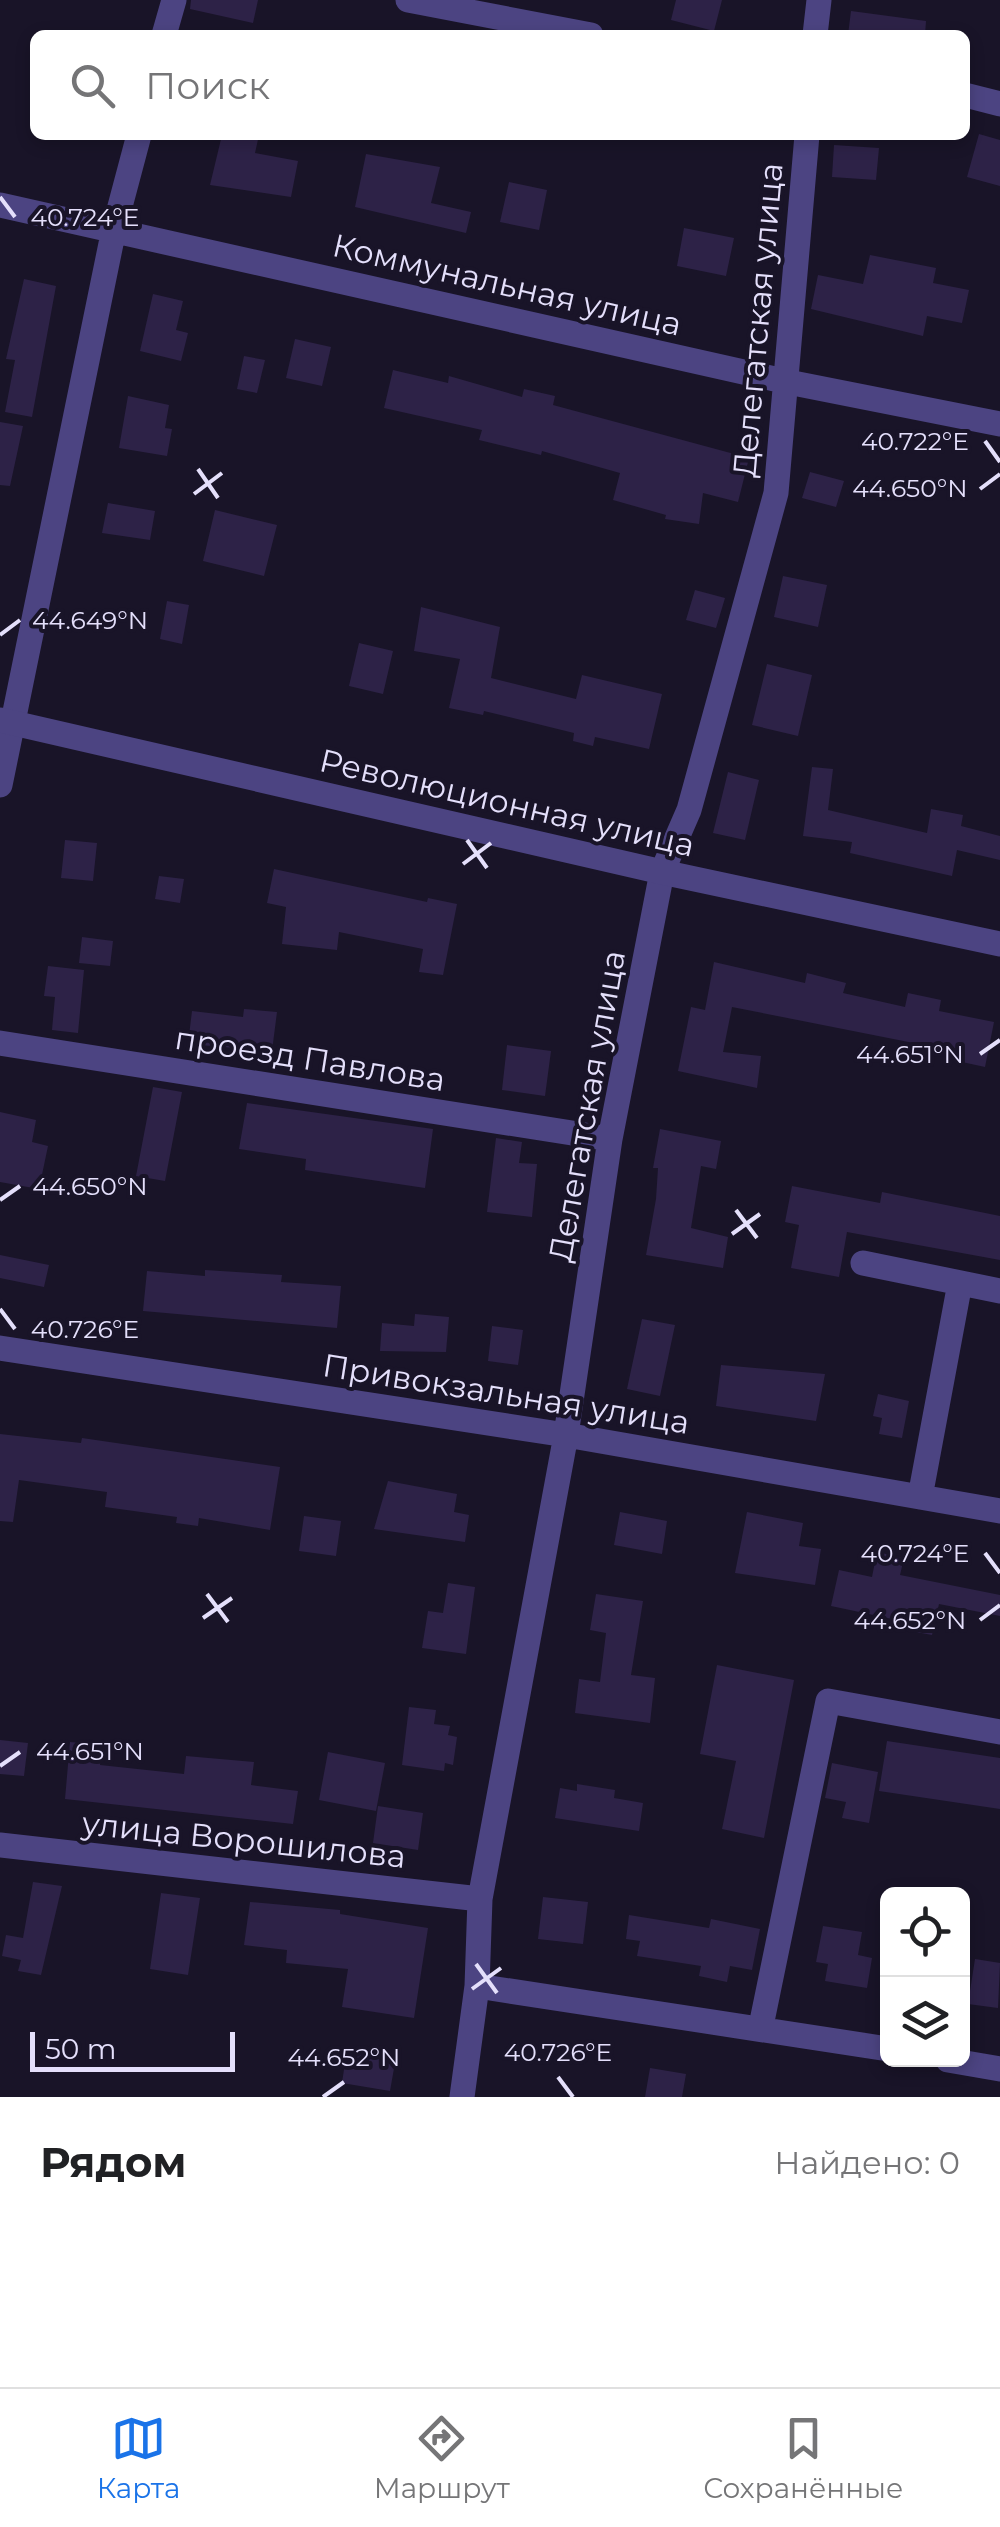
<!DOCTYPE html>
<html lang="ru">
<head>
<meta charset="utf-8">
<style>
  :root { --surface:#fff; --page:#f2f2f2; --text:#202124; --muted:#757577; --line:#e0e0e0; --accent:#1a73e8 }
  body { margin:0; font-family:Montserrat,sans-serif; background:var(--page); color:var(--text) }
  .controls { position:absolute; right:30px; bottom:30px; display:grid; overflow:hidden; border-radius:15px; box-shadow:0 5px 15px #0003 }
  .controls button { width:90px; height:90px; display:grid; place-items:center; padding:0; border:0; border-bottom:2px solid var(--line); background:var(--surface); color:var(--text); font:50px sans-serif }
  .scale { position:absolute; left:30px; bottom:25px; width:205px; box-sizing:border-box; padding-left:10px; border:5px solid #e4dffb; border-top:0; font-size:28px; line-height:35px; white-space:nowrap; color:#e4dffb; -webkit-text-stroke:8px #191428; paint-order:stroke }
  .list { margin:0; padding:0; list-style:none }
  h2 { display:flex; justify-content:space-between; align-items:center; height:130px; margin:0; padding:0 40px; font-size:42px }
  h2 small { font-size:32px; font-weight:400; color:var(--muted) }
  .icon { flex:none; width:55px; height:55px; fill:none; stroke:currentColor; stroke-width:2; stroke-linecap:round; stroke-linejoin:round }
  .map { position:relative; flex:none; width:1000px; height:2097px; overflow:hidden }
  .search { position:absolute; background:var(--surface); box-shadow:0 5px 15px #0003; left:30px; right:30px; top:30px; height:110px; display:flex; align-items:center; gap:25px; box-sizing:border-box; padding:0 35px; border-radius:15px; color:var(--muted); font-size:38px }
  .sheet { height:290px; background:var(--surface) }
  nav { display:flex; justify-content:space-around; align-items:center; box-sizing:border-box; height:140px; border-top:2px solid var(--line); background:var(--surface); font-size:28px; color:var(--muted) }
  nav a { display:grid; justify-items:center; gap:5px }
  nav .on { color:var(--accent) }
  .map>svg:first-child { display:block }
</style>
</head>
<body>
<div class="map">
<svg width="1000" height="2097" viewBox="0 0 1000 2097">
  <rect width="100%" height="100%" fill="#191428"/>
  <path fill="#2d2247" d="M 191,0 L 258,0 L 253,23 L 190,9 Z
    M 676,0 L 722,0 L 714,31 L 671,20 Z
    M 851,11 L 926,21 L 925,35 L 848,35 Z
    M 979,134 L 1000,140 L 1000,186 L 967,177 Z
    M 222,135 L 259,135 L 255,153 L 298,161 L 291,197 L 210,185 Z
    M 834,145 L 879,148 L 876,180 L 832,177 Z
    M 366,154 L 440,167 L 431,203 L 471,212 L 466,233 L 355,207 Z
    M 509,182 L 547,190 L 539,230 L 500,222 Z
    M 684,228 L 734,238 L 726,276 L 677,266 Z
    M 870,255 L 936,268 L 933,283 L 969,290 L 962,323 L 927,316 L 923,336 L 811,309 L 818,275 L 863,284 Z
    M 24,279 L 56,286 L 32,417 L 5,412 L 15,360 L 6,359 Z
    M 153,294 L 183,301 L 176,330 L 188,333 L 181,361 L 140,351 Z
    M 295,339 L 331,347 L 322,386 L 286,378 Z
    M 244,356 L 265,360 L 257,393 L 237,389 Z
    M 393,370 L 448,383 L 449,376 L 522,397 L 524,389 L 555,396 L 553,405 L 749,458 L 738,502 L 703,493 L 699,524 L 665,519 L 666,515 L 613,500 L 620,473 L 542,451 L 541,455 L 479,440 L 482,430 L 384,408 Z
    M 128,396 L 169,405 L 165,428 L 172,429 L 167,456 L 119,448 Z
    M 0,422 L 23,426 L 10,486 L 0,485 Z
    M 810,472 L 844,481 L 836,507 L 802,498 Z
    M 108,503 L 155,511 L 150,540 L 102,533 Z
    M 215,510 L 277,525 L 264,576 L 203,561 Z
    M 783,576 L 827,585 L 818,627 L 774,617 Z
    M 695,590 L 725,598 L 716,628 L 686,620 Z
    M 167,601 L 189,605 L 182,644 L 160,639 Z
    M 421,607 L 500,627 L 491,678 L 576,699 L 582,675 L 662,694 L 649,749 L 595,737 L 593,746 L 573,741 L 574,733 L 484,711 L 483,715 L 449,708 L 460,659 L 414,651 Z
    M 359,643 L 393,651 L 383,694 L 349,686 Z
    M 767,664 L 812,675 L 798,736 L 752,725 Z
    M 812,767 L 833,769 L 828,810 L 927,833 L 931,809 L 963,815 L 961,826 L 1000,836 L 1000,860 L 957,850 L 952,876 L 850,853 L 852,842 L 803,836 Z
    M 728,772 L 759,780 L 745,840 L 713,833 Z
    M 65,840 L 97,843 L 93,881 L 61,878 Z
    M 274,869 L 427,902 L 428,898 L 457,904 L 443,975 L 419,972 L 423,949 L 339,932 L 337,950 L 282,944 L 286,907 L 267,903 Z
    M 159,876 L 184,879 L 180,903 L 155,899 Z
    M 82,937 L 113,941 L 110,966 L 79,963 Z
    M 714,962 L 805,983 L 807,973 L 846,983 L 843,993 L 905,1007 L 908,993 L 941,1000 L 939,1011 L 994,1022 L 985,1067 L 962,1062 L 964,1053 L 732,1007 L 723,1052 L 761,1056 L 757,1088 L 678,1071 L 691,1007 L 705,1010 Z
    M 48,966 L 84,970 L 78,1033 L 52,1030 L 55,997 L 44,996 Z
    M 244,1009 L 277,1012 L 272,1051 L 188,1044 L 192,1011 L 243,1017 Z
    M 507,1045 L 551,1051 L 545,1096 L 502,1090 Z
    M 153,1087 L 182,1092 L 165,1181 L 136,1176 Z
    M 247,1103 L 433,1129 L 425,1188 L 305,1170 L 306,1159 L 239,1149 Z
    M 0,1112 L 36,1120 L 32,1142 L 48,1146 L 39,1189 L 0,1182 Z
    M 660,1129 L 721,1141 L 716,1169 L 701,1166 L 691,1228 L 728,1237 L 723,1268 L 646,1255 L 656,1199 L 658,1168 L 653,1168 Z
    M 496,1138 L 522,1142 L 519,1163 L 537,1164 L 532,1217 L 487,1212 Z
    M 792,1186 L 880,1203 L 882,1192 L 1000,1216 L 1000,1260 L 847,1232 L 839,1277 L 791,1268 L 799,1225 L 785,1222 Z
    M 0,1255 L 49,1265 L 44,1287 L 0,1278 Z
    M 205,1270 L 282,1275 L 281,1282 L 341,1286 L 337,1328 L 143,1311 L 147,1271 L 205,1276 Z
    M 415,1314 L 449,1317 L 446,1352 L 380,1351 L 382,1323 L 414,1326 Z
    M 642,1319 L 675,1325 L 660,1396 L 627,1389 Z
    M 492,1326 L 523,1330 L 518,1365 L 488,1361 Z
    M 721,1365 L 825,1374 L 816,1421 L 716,1406 Z
    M 878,1394 L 909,1401 L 902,1438 L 879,1434 L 882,1418 L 873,1416 Z
    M 0,1434 L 81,1443 L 82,1438 L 280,1467 L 270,1530 L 199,1518 L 198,1526 L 176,1523 L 177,1517 L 105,1507 L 107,1492 L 19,1480 L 13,1522 L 0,1521 Z
    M 388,1481 L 457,1494 L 454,1512 L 469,1515 L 465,1542 L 374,1529 Z
    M 620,1512 L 667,1521 L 662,1554 L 614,1545 Z
    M 747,1512 L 803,1523 L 799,1546 L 821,1549 L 815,1585 L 735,1573 Z
    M 304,1516 L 341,1521 L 336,1556 L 299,1551 Z
    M 877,1552 L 904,1558 L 900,1575 L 1000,1595 L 1000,1616 L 939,1604 L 932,1635 L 900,1629 L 902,1621 L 831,1606 L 839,1570 L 872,1577 Z
    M 448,1583 L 475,1587 L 466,1654 L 422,1648 L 428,1611 L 443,1613 Z
    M 596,1594 L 643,1601 L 631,1675 L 655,1678 L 650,1723 L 575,1713 L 579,1679 L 600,1682 L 606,1633 L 590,1630 Z
    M 717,1665 L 794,1680 L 764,1838 L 722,1829 L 736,1761 L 700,1754 Z
    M 409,1707 L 436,1710 L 434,1724 L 450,1726 L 448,1735 L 457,1737 L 453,1765 L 445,1763 L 444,1771 L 402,1765 Z
    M 0,1740 L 28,1743 L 24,1776 L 0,1774 Z
    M 887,1741 L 1000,1758 L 1000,1809 L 879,1791 Z
    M 70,1742 L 102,1745 L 100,1765 L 184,1774 L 186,1756 L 254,1762 L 251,1785 L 298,1791 L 293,1824 L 65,1799 Z
    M 328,1752 L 385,1763 L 376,1811 L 319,1800 Z
    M 832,1763 L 878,1772 L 869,1823 L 842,1818 L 846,1802 L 825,1798 Z
    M 577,1784 L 615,1790 L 614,1798 L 643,1803 L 639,1831 L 555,1818 L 560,1788 L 577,1791 Z
    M 378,1806 L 423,1813 L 418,1850 L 373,1843 Z
    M 33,1882 L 62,1886 L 41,1975 L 18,1971 L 21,1960 L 2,1956 L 6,1935 L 23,1938 Z
    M 161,1893 L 200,1898 L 188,1975 L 150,1969 Z
    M 543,1897 L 588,1902 L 583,1944 L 538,1939 Z
    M 250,1902 L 340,1910 L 340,1914 L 428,1928 L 414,2018 L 342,2007 L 348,1969 L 286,1963 L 287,1950 L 244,1945 Z
    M 629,1915 L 709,1928 L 711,1919 L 760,1929 L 752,1970 L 730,1966 L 727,1982 L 699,1976 L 701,1966 L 637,1956 L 640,1941 L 626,1939 Z
    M 823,1926 L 862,1932 L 858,1955 L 872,1958 L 867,1988 L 825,1981 L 828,1964 L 816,1962 Z
    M 975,1959 L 1000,1963 L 998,2008 L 968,2004 Z
    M 347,2049 L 396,2057 L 390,2091 L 342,2083 Z
    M 650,2068 L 686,2074 L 682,2097 L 645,2097 Z"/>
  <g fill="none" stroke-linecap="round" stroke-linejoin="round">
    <path stroke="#4c4482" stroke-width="25" d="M 408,0 L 591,35
      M 164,35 L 174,0
      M 815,35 L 819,0
      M 965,95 L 1000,104
      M 0,205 L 788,382 L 1000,424
      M 0,785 L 114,229 L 139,135
      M 0,1043 L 610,1139
      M 863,1263 L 1000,1291
      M 0,1348 L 566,1435 L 1000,1511
      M 920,1497 L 960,1283
      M 0,1845 L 480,1899
      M 477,1986 L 888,2049
      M 761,2026 L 828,1701 L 1000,1732
      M 948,2060 L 1000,2069
      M 462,2097 L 477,1986 L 480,1899 L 566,1435 L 610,1139 L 662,872 L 689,810 L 776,493 L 807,135"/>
    <path stroke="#4c4482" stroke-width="25" d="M 0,720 L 662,872 L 1000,944"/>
  </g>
  <path fill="none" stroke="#e4dffb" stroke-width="4" d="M 0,197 L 15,217M 985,441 L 1000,462M 198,469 L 218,498M 980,489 L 1000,474M 194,494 L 222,473M 0,635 L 20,620M 467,840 L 487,868M 463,864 L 491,843M 980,1054 L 1000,1040M 0,1200 L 20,1186M 736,1210 L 757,1238M 732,1234 L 760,1214M 0,1309 L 15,1329M 985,1553 L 1000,1573M 207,1594 L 228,1622M 203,1618 L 232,1598M 980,1620 L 1000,1605M 0,1766 L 20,1752M 476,1964 L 497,1993M 472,1989 L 501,1968M 558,2077 L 573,2097M 323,2097 L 344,2082"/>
  <g text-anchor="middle" stroke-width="8" stroke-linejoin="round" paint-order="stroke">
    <g font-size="32" fill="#e4dffb" stroke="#191428">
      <text transform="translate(507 285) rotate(13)" y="11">Коммунальная улица</text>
      <text transform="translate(758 320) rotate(-85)" y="11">Делегатская улица</text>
      <text transform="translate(507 803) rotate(13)" y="11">Революционная улица</text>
      <text transform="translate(310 1059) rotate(9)" y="11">проезд Павлова</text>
      <text transform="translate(587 1106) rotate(-80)" y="11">Делегатская улица</text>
      <text transform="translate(506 1394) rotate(9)" y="11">Привокзальная улица</text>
      <text transform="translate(244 1840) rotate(6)" y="11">улица Ворошилова</text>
    </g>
  </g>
  <g font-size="25" text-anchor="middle" fill="#e4dffb" stroke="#191428" stroke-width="8" stroke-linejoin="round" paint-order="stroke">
    <text x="85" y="226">40.724°E</text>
    <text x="915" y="450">40.722°E</text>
    <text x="910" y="497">44.650°N</text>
    <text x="90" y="629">44.649°N</text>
    <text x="910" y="1063">44.651°N</text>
    <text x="90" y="1195">44.650°N</text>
    <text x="85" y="1338">40.726°E</text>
    <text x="915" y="1562">40.724°E</text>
    <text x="910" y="1629">44.652°N</text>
    <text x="90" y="1760">44.651°N</text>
    <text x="558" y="2061">40.726°E</text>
    <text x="344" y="2066">44.652°N</text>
  </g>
</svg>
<div class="controls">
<button><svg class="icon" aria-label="locate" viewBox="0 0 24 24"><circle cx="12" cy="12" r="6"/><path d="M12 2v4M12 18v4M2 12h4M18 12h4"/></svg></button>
<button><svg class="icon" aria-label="layers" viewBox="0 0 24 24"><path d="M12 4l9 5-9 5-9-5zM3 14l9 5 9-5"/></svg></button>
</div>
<div class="scale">50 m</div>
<div class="search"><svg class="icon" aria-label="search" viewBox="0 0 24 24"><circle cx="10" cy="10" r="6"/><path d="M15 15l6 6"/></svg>Поиск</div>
</div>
<section class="sheet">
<h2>Рядом<small>Найдено: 0</small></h2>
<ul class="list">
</ul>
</section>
<nav>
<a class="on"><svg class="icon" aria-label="map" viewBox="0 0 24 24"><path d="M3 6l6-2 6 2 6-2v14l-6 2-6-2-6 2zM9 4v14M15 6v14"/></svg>Карта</a>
<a><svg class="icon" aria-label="directions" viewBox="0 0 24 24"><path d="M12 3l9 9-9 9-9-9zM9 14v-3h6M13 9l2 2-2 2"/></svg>Маршрут</a>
<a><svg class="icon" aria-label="saved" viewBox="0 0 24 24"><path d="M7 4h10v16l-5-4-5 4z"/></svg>Сохранённые</a>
</nav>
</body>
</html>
